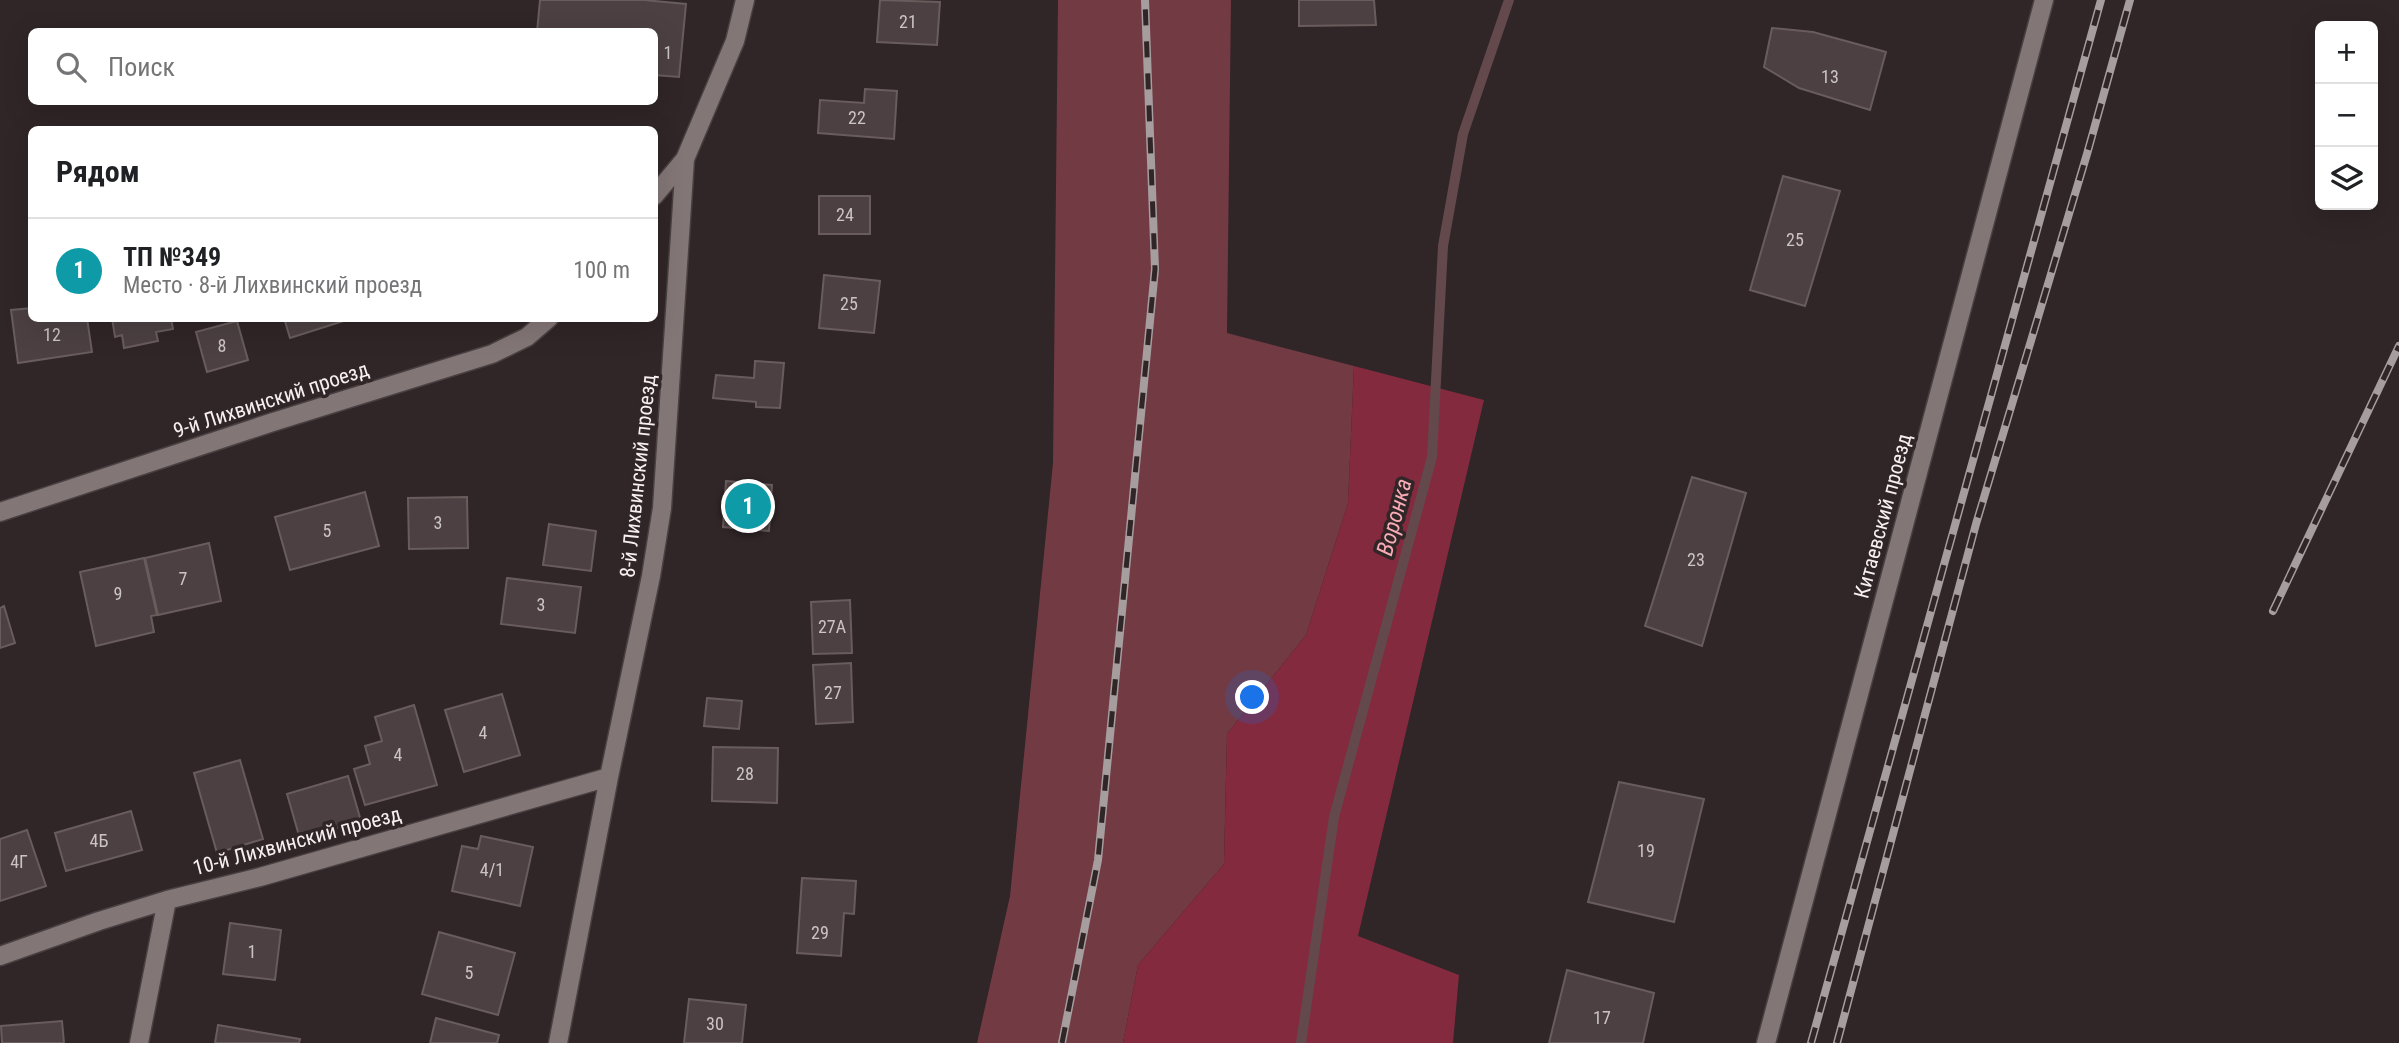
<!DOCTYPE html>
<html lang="ru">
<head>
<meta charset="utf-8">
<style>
  :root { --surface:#fff; --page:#f2f2f2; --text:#202124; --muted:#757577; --line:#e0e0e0; --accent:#7f575f }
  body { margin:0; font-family:"Roboto Condensed",sans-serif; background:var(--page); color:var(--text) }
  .controls { position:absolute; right:21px; top:21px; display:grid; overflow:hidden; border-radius:10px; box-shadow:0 7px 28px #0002 }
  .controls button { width:63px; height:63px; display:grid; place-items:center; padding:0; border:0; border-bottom:2px solid var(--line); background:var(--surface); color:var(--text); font:35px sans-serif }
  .you { position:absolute; left:1253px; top:698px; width:24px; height:24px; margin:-18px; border:5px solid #fff; border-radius:50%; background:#1a73e8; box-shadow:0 0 0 10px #1a73e833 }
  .badge { display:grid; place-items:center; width:46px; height:46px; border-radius:50%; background:var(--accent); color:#fff; font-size:23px; font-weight:700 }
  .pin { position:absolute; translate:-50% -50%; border:4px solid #fff; box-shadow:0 2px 7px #0006 }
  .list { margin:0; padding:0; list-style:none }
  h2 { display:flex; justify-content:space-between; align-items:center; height:91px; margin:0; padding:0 28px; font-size:30px }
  h2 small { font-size:23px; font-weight:400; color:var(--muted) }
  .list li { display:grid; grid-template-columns:46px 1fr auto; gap:21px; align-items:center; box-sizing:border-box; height:105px; padding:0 28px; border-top:2px solid var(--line) }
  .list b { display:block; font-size:26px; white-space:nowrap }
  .list p { margin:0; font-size:23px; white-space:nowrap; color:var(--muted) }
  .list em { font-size:23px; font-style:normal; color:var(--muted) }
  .icon { flex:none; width:38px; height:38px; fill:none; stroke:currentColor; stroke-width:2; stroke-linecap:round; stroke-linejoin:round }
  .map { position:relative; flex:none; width:2399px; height:1043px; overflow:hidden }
  .search { position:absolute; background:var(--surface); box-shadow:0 7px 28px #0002; left:28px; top:28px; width:630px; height:77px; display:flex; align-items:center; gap:18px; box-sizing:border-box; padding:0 24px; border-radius:10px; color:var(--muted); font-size:26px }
  .panel { position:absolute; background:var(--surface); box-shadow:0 7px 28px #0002; left:28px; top:126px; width:630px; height:196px; border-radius:10px }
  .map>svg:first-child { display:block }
</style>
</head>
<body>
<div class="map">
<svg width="2399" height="1043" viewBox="0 0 2399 1043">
  <rect width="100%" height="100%" fill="#302527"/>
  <path fill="#723a43" d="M 1058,0 L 1231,0 L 1227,333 L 1354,366 L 1348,503 L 1306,635 L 1227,734 L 1224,864 L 1138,965 L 1123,1043 L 977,1043 L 1010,896 L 1053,463 Z"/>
  <path fill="#832a3f" d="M 1354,366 L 1484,400 L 1358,936 L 1459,975 L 1453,1043 L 1123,1043 L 1138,965 L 1224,864 L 1227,734 L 1306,635 L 1348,503 Z"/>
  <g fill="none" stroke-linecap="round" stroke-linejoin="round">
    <path stroke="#63484c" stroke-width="10" d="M 1301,1043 L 1334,817 L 1432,457 L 1443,246 L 1463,134 L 1509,0"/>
  </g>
  <path fill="#4c4042" stroke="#695c5d" stroke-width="2" d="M 540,0 L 644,0 L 686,4 L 679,77 L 654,75 L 654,32 L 537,32 Z
    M 880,0 L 940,2 L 937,45 L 877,42 Z
    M 1299,0 L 1374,0 L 1376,25 L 1299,26 Z
    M 1772,28 L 1813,32 L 1886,52 L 1870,110 L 1799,88 L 1764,67 Z
    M 865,89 L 897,91 L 894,139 L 818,133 L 820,100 L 864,103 Z
    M 1783,176 L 1840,191 L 1805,306 L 1750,290 Z
    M 819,196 L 870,196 L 870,234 L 819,234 Z
    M 824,275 L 880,281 L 874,333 L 819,328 Z
    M 32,308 L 32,318 L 87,318 L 92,352 L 18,363 L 11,310 Z
    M 112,318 L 171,318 L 173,329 L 156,332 L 158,341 L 124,348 L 122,335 L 115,337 Z
    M 284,318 L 353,318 L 290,338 Z
    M 237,321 L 248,360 L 207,372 L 196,332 Z
    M 755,361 L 784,363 L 780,408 L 756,407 L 756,402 L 713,398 L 716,375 L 754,378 Z
    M 1692,477 L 1746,493 L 1702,646 L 1645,626 Z
    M 726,481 L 772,485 L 769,531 L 723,527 Z
    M 365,492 L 379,546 L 290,570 L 275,517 Z
    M 467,497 L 468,548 L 409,549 L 408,498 Z
    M 549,524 L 596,531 L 591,571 L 543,565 Z
    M 209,543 L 221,601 L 158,615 L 145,558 Z
    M 144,558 L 157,615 L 151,616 L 154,632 L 96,646 L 80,572 Z
    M 507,578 L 581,587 L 575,633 L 501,624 Z
    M 850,600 L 852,653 L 813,654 L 811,602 Z
    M 4,606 L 15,643 L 0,648 L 0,608 Z
    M 851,663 L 853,722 L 816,724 L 813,665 Z
    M 502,694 L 520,755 L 464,772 L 445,710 Z
    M 707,698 L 742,701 L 739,729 L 704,726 Z
    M 414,705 L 437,785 L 365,805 L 354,769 L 370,764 L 365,746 L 382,741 L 375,717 Z
    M 713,747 L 778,748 L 777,803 L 712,801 Z
    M 240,760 L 263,839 L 217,853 L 194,773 Z
    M 348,776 L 361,821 L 300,839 L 287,794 Z
    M 1619,782 L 1704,799 L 1674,922 L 1588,902 Z
    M 131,811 L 142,850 L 66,871 L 55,833 Z
    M 27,830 L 46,886 L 0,901 L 0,839 Z
    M 481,836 L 533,847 L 520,906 L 452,891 L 462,846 L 478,849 Z
    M 802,878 L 856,881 L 854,914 L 844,913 L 841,956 L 797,953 Z
    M 230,923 L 281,930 L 275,980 L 223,974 Z
    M 439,932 L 515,953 L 498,1015 L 422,994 Z
    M 1567,970 L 1654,993 L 1643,1043 L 1549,1043 Z
    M 689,999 L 746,1005 L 742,1043 L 684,1043 Z
    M 436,1018 L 499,1035 L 497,1043 L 430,1043 Z
    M 62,1021 L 64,1043 L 2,1043 L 1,1026 Z
    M 218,1025 L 300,1039 L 299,1043 L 215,1043 Z"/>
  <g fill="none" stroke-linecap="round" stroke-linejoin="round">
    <defs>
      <path id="street" d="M 654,196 L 685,159
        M 0,512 L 273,422 L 492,354 L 527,337 L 549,318
        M 0,956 L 99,921 L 167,900 L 260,877 L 609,777
        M 139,1043 L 167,900
        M 558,1043 L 609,777 L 651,576 L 662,508 L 685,159 L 735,41 L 745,0
        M 1766,1043 L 2044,0"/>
    </defs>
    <use href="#street" stroke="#494041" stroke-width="21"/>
    <use href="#street" stroke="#837677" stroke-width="18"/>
    <defs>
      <path id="rail" d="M 2273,611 L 2399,346
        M 1062,1043 L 1098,860 L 1155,269 L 1145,0
        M 1811,1043 L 2101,0
        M 1837,1043 L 1976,524 L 2087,154 L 2130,0"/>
    </defs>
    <use href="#rail" stroke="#a69d9e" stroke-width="8"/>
    <use href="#rail" stroke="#302527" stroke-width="5" stroke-dasharray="16" stroke-linecap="butt"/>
  </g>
  <g text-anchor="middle" stroke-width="7" stroke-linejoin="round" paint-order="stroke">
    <g font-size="18" fill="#ccc4c4">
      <text x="908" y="28">21</text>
      <text x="668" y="59">1</text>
      <text x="1830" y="83">13</text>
      <text x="857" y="124">22</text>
      <text x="845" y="221">24</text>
      <text x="1795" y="246">25</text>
      <text x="849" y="310">25</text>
      <text x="52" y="341">12</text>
      <text x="222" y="352">8</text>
      <text x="438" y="529">3</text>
      <text x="327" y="537">5</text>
      <text x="1696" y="566">23</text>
      <text x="183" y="585">7</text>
      <text x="118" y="600">9</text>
      <text x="541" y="611">3</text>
      <text x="832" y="633">27А</text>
      <text x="833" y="699">27</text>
      <text x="483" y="739">4</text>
      <text x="398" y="761">4</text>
      <text x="745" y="780">28</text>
      <text x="99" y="847">4Б</text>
      <text x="1646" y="857">19</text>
      <text x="19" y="868">4Г</text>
      <text x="492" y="876">4/1</text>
      <text x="820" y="939">29</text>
      <text x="252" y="958">1</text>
      <text x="469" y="979">5</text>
      <text x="1602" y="1024">17</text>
      <text x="715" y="1030">30</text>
    </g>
    <g font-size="21" fill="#f7f0f0" stroke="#302527">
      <text transform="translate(271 400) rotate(-18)" y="7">9-й Лихвинский проезд</text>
      <text transform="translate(638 476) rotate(-84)" y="7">8-й Лихвинский проезд</text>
      <text transform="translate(1883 516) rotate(-75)" y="7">Китаевский проезд</text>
      <text transform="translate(297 841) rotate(-15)" y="7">10-й Лихвинский проезд</text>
    </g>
    <g font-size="23" font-style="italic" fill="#f9acb6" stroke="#302527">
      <text transform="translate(1394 517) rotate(-75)" y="8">Воронка</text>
    </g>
  </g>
</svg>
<div class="controls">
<button>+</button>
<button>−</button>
<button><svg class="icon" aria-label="layers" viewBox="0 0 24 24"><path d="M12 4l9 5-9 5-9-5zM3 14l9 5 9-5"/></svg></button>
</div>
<div class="you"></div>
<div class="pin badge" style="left:748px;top:506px;background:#0f9aa8">1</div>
<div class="search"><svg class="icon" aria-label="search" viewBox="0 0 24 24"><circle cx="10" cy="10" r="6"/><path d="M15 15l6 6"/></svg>Поиск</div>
<section class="panel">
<h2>Рядом<small></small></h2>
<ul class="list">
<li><span class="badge" style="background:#0f9aa8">1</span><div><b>ТП №349</b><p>Место · 8-й Лихвинский проезд</p></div><em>100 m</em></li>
</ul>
</section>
</div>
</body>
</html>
